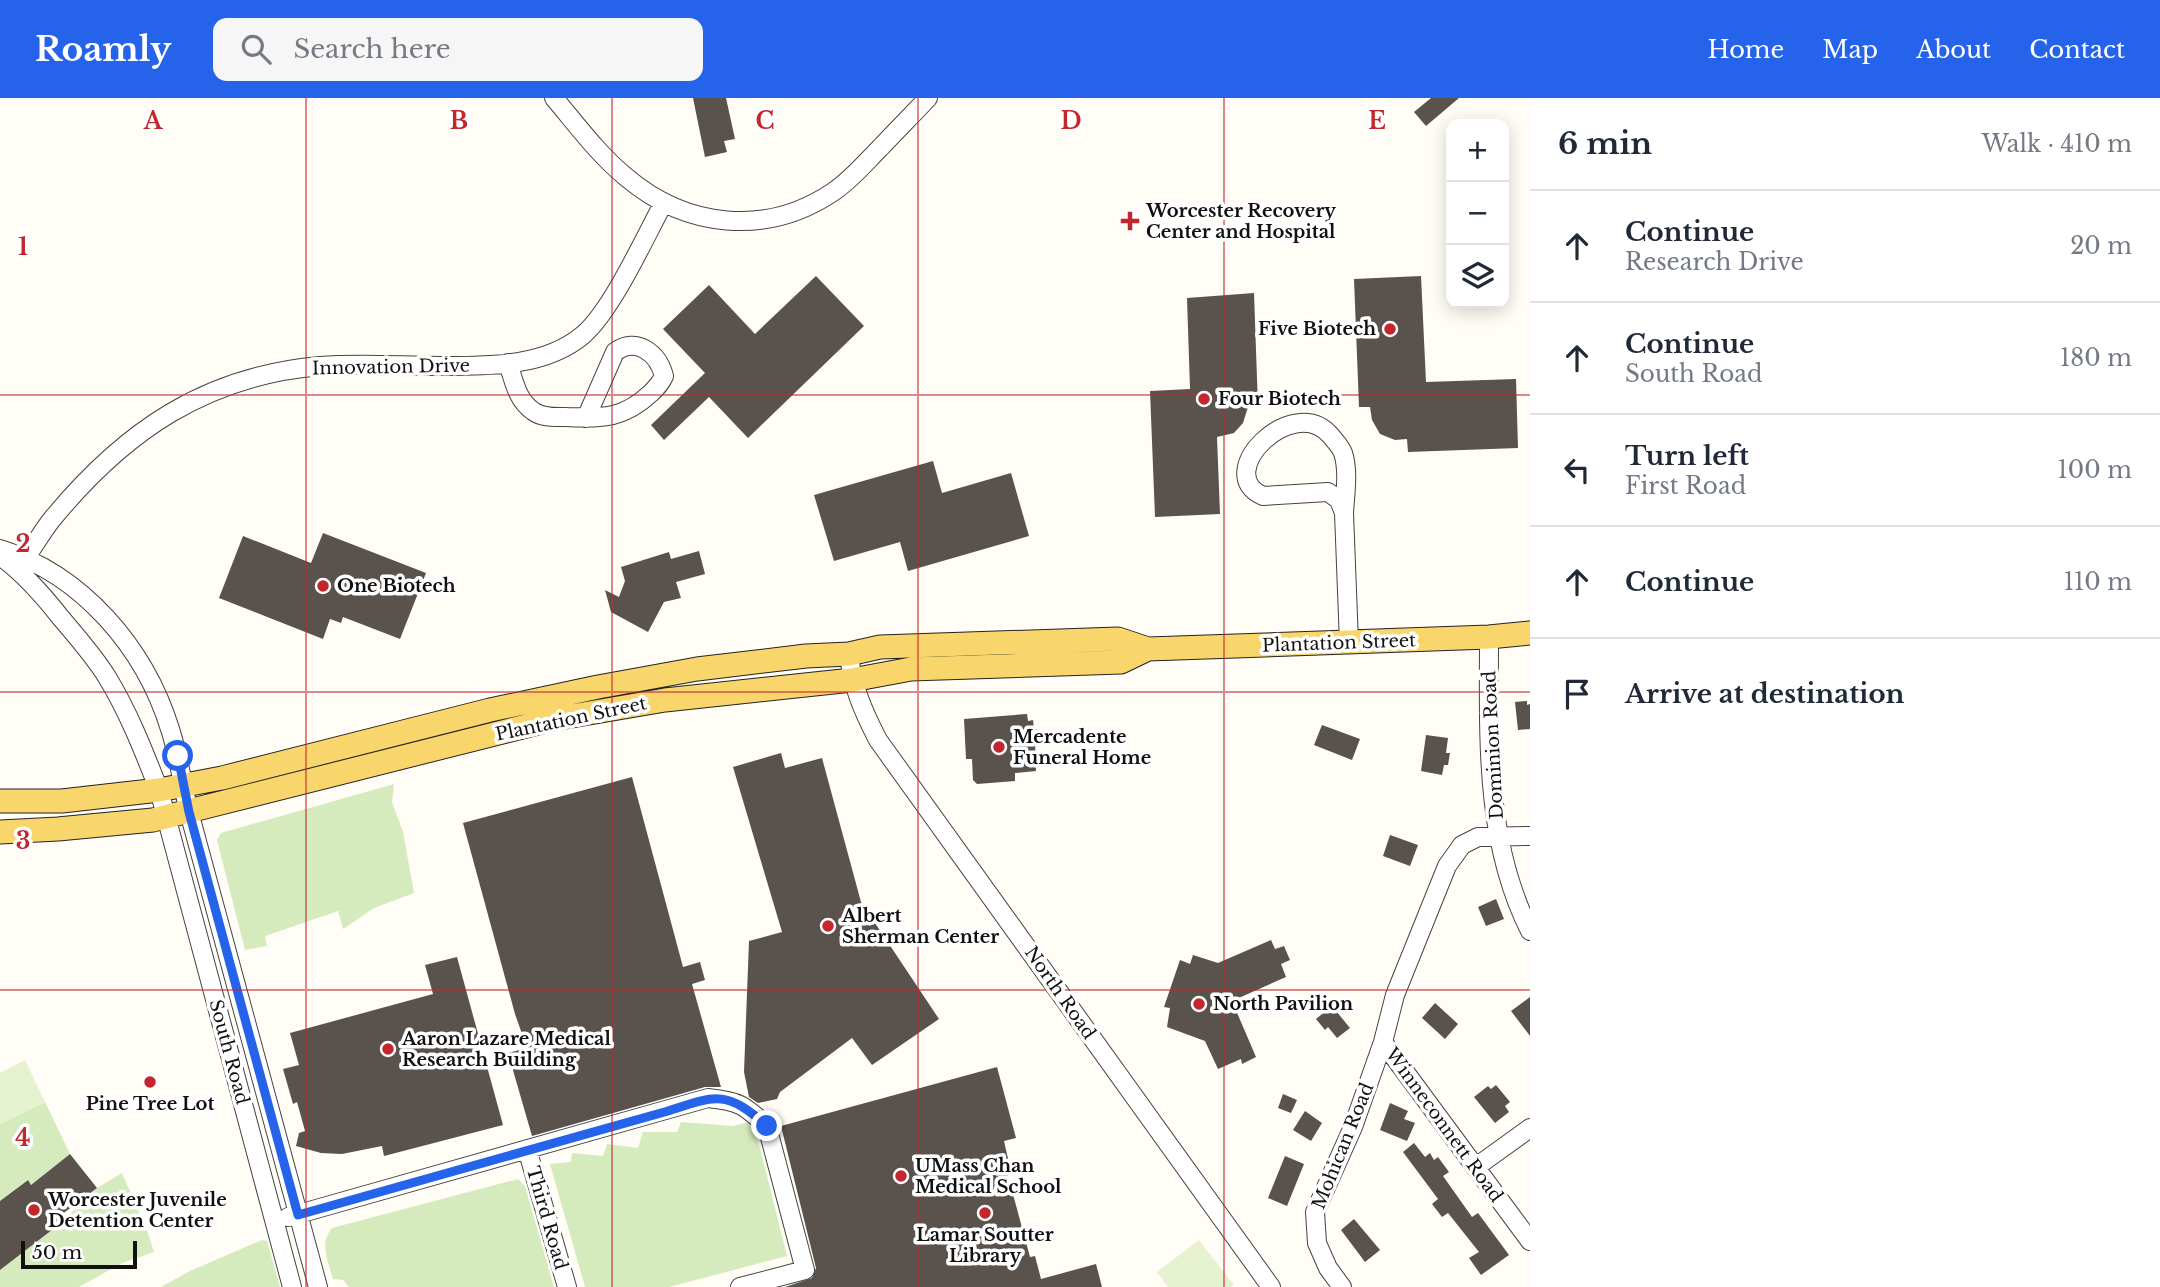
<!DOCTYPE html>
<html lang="en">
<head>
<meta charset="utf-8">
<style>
  :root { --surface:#fff; --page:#f6f6f7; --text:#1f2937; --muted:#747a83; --line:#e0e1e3; --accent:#2563eb }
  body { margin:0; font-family:"Libre Baskerville",serif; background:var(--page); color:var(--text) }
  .controls { position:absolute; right:21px; top:21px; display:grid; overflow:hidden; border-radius:14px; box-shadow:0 4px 18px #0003 }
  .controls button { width:63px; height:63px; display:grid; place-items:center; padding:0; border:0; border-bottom:2px solid var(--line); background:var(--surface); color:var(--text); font:35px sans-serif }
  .scale { position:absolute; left:21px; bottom:18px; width:116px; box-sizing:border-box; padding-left:7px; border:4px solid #111; border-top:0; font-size:19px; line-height:24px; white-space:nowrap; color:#111; -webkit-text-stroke:5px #fff; paint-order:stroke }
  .stop { position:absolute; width:21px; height:21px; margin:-16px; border:5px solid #2563eb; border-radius:50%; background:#fff }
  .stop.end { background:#2563eb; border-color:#fff; box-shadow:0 2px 7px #0008 }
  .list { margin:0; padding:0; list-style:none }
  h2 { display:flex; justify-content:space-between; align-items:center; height:91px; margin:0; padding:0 28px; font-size:30px }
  h2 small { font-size:23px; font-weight:400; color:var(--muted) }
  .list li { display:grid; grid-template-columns:46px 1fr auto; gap:21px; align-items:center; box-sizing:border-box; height:112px; padding:0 28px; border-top:2px solid var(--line) }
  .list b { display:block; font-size:26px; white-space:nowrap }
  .list p { margin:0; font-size:23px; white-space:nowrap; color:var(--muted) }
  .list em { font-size:23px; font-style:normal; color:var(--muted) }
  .icon { flex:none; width:38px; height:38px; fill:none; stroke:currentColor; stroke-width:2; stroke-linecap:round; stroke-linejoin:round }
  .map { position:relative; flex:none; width:1530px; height:1189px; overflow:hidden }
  header { display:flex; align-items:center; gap:42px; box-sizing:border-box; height:98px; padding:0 35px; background:var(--accent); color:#fff }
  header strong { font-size:33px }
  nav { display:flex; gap:38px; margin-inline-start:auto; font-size:24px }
  .search { width:490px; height:63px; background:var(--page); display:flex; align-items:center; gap:18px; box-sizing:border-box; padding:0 24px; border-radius:14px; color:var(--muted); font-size:26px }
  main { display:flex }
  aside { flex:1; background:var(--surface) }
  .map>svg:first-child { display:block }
</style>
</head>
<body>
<header>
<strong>Roamly</strong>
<div class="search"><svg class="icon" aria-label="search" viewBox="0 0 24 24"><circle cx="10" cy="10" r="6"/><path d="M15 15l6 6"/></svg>Search here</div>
<nav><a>Home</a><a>Map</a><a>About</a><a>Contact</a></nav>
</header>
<main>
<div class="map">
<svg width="1530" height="1189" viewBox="0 0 1530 1189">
  <rect width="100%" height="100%" fill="#fffdf5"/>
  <path fill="#d5ebbd" d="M 394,686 L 392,704 L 403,734 L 414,795 L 374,810 L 343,831 L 338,813 L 265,838 L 267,848 L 245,852 L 217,742 L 221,735 Z
    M 45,1004 L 70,1056 L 31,1087 L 27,1082 L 0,1103 L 0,1026 Z
    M 681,1024 L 733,1028 L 749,1024 L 760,1050 L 787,1158 L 669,1189 L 585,1189 L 550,1066 L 571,1064 L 572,1055 L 603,1058 L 607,1046 L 638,1050 L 643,1034 L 677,1034 Z
    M 122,1075 L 148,1135 L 154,1154 L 122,1165 L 79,1189 L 0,1189 L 0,1172 L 61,1125 L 97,1090 Z
    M 518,1081 L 525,1088 L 554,1189 L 349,1189 L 343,1182 L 333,1181 C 328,1164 319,1145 332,1130 Z
    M 262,1142 L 267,1143 L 280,1189 L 161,1189 L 190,1173 Z"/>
  <path fill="#e6f2cf" d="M 25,962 L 45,1004 L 0,1026 L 0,975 Z
    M 1199,1142 L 1234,1187 L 1231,1189 L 1168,1189 L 1157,1174 Z"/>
  <path fill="#5a524d" d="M 693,0 L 726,0 L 735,41 L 724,43 L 727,54 L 705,59 Z
    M 1431,0 L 1459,0 L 1426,28 L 1414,14 Z
    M 816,178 L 864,228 L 748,340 L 709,299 L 664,342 L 651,327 L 705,275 L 663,231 L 709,187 L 755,236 Z
    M 1421,178 L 1426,284 L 1516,281 L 1518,350 L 1408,354 L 1407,341 L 1395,342 L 1380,336 L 1372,322 L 1370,309 L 1359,309 L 1354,181 Z
    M 1254,195 L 1258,309 L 1248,309 L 1243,325 L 1234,335 L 1217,339 L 1220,416 L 1155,419 L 1150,293 L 1190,291 L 1187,200 Z
    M 933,363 L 942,395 L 1011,375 L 1029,438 L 908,473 L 900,444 L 834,463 L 814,397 Z
    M 323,435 L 426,475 L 400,541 L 343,519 L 341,525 L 330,521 L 323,541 L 219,500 L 243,438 L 311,465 Z
    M 699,453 L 705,476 L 676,484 L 681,500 L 664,504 L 648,534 L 611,514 L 605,492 L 619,499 L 625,483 L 621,469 L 669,454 L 671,461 Z
    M 1527,603 L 1527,607 L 1530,606 L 1530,631 L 1518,632 L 1515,604 Z
    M 1027,616 L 1028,623 L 1033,622 L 1034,631 L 1037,631 L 1038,642 L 1035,643 L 1036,673 L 1015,675 L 1015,683 L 977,686 L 973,682 L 972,661 L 966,661 L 964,621 Z
    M 1322,627 L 1360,641 L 1352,662 L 1314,647 Z
    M 1426,637 L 1448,640 L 1446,655 L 1450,655 L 1448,667 L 1444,667 L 1442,677 L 1421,673 Z
    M 781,655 L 785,670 L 822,660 L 861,804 L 939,921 L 872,967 L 852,940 L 780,994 L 777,1001 L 758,1005 L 749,999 L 744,974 L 749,843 L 782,834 L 733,669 Z
    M 632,679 L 683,869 L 700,864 L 705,882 L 692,886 L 721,989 L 705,989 L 532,1038 L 508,955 L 527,950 L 515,916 L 463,725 Z
    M 1390,737 L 1418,747 L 1410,768 L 1383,758 Z
    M 1496,801 L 1504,821 L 1486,828 L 1478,809 Z
    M 1271,842 L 1275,851 L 1284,848 L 1290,862 L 1281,866 L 1286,879 L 1232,903 L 1256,959 L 1242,966 L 1241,961 L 1218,971 L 1205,943 L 1167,929 L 1170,910 L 1164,909 L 1180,862 L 1190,866 L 1193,857 L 1218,865 Z
    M 457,859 L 503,1027 L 384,1058 L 382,1048 L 342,1056 L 321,1055 L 296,1048 L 299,1035 L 305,1033 L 297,1004 L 293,1006 L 283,971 L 299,967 L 290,935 L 433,896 L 425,867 Z
    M 1530,899 L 1530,938 L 1511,913 Z
    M 1435,905 L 1458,926 L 1445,941 L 1422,920 Z
    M 1332,908 L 1350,930 L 1337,940 L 1328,929 L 1325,932 L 1316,921 Z
    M 997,969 L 1016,1040 L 1004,1043 L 1009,1065 L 1005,1067 L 1030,1159 L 1035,1158 L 1041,1181 L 1096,1166 L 1102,1189 L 785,1189 L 812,1180 L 816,1170 L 781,1028 Z
    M 1496,987 L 1510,1004 L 1505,1008 L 1509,1014 L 1495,1025 L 1474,999 L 1488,988 L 1491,991 Z
    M 1283,996 L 1297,1002 L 1291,1015 L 1278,1010 Z
    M 1390,1005 L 1408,1013 L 1404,1021 L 1415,1025 L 1407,1043 L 1380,1032 Z
    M 1305,1013 L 1322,1025 L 1311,1043 L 1293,1032 Z
    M 1414,1045 L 1425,1059 L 1430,1055 L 1434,1062 L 1438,1059 L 1449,1074 L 1443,1078 L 1472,1119 L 1478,1115 L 1509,1157 L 1481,1177 L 1469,1160 L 1479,1154 L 1448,1115 L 1442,1119 L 1432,1106 L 1438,1101 L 1403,1054 Z
    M 70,1056 L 97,1090 L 57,1120 L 61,1125 L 0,1172 L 0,1103 L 28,1082 L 31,1087 Z
    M 1285,1058 L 1304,1066 L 1287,1108 L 1268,1100 Z
    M 1354,1121 L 1380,1152 L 1365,1164 L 1341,1132 Z"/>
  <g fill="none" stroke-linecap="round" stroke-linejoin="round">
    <defs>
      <path id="minor" d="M 554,0 C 577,27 598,56 626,79 C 686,130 766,139 833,94 C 851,82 865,65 880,50 C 896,33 912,17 928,0
        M 508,265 C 514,283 517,302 533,313 C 542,320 555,319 565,319 C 602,320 622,322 651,295 C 657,289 661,285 664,278 C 658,255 636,238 615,254 L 586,320
        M 1344,415 C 1345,397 1349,373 1343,355 C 1341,349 1335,343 1331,338 C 1293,293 1211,376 1263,398 L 1328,394 L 1339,402 L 1344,415 L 1349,545
        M 0,451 C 82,476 145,550 170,631 C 179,658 182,686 189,714 L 318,1189
        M 0,458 C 24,475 43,497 61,520 C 77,539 94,558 107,579 C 129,615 144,654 159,692 L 292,1189
        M 26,459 C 35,447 43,432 53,420 C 125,333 205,278 320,268 C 360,265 402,268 442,268 C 489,268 545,269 583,237 C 612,212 644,141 663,106
        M 1489,539 C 1489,639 1484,742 1530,833
        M 849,556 C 852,588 863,613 878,642 L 1271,1189
        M 1383,944 L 1530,1143
        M 527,1051 L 567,1189
        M 1476,1069 L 1530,1030
        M 288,1119 L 708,1000 C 739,1003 744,1007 767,1028 L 805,1172 L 740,1189
        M 1342,1189 L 1328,1170 L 1317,1145 L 1315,1114 L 1353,1029 L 1383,944 L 1395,897 L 1447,768 L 1462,747 L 1478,739 L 1530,738"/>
      <path id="major" d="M 0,703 L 62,703 L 159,692 L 222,680 L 490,612 L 598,589 L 697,571 L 806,558 L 849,556 L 880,549 L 1118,541 L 1148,551 L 1489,539 L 1530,535
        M 0,734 L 58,731 L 153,722 L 554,621 L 665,602 L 852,582 L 911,571 L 1121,564 L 1148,551"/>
    </defs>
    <use href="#minor" stroke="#444" stroke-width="20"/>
    <use href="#major" stroke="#222" stroke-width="25"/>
    <use href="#minor" stroke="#fff" stroke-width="18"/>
    <use href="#major" stroke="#f9d66b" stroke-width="23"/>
  </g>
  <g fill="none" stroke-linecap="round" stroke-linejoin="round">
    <path stroke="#2563eb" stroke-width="9" d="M 178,658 L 189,714 L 298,1117 L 668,1013 C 716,997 727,992 767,1028"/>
  </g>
  <path fill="none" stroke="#c4262e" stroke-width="2" stroke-opacity="0.55" d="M 306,0 L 306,1189M 612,0 L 612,1189M 918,0 L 918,1189M 1224,0 L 1224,1189M 0,297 L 1530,297M 0,594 L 1530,594M 0,892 L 1530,892"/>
  <g fill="#c4262e" stroke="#fff" stroke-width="2.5">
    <path d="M1126.5 112.5h7v7h7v7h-7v7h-7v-7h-7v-7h7z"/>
    <circle cx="1390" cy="231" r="7"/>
    <circle cx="1204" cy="301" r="7"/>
    <circle cx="323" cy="488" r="7"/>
    <circle cx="999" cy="649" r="7"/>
    <circle cx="828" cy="828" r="7"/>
    <circle cx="1199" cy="906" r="7"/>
    <circle cx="388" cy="951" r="7"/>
    <circle cx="150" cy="984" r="7"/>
    <circle cx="901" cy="1078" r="7"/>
    <circle cx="34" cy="1112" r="7"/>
    <circle cx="985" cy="1115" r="7"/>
  </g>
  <g text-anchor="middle" stroke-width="7" stroke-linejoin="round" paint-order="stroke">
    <g font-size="18" font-weight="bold" fill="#111" stroke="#fff" text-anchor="start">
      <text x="1146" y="119">Worcester Recovery<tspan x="1146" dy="21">Center and Hospital</tspan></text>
      <text x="1376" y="237" text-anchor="end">Five Biotech</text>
      <text x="1218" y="307">Four Biotech</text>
      <text x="337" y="494">One Biotech</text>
      <text x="1013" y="645">Mercadente<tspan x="1013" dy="21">Funeral Home</tspan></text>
      <text x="842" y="824">Albert<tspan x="842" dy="21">Sherman Center</tspan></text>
      <text x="1213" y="912">North Pavilion</text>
      <text x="402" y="947">Aaron Lazare Medical<tspan x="402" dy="21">Research Building</tspan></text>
      <text x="150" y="1012" text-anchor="middle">Pine Tree Lot</text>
      <text x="915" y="1074">UMass Chan<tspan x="915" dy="21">Medical School</tspan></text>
      <text x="48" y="1108">Worcester Juvenile<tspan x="48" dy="21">Detention Center</tspan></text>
      <text x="985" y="1143" text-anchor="middle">Lamar Soutter<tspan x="985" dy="21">Library</tspan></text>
    </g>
    <g font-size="18" fill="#111" stroke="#fff">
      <text transform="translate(391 269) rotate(-1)" y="6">Innovation Drive</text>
      <text transform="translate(1339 545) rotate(-2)" y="6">Plantation Street</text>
      <text transform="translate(571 621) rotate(-12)" y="6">Plantation Street</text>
      <text transform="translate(1493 647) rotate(-93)" y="6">Dominion Road</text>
      <text transform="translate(1060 895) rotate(55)" y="6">North Road</text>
      <text transform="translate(229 954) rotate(75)" y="6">South Road</text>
      <text transform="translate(1444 1027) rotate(54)" y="6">Winneconnett Road</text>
      <text transform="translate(1343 1048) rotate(-68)" y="6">Mohican Road</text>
      <text transform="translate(547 1120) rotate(74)" y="6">Third Road</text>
    </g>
  </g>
  <g font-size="23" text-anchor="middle" font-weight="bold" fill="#c4262e" stroke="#fff" stroke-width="7" stroke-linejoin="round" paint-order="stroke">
    <text x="153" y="31">A</text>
    <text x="459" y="31">B</text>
    <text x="765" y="31">C</text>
    <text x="1071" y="31">D</text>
    <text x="1377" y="31">E</text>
    <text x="23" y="157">1</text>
    <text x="23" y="454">2</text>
    <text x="23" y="751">3</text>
    <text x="23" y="1048">4</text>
  </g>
</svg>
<div class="controls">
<button>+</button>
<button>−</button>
<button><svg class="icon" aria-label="layers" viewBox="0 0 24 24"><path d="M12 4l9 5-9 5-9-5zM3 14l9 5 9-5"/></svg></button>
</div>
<div class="scale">50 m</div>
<div class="stop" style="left:178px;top:658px"></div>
<div class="stop end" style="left:767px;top:1028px"></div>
</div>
<aside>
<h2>6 min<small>Walk · 410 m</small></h2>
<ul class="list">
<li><svg class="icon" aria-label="ahead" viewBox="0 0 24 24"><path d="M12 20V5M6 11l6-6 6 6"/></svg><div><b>Continue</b><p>Research Drive</p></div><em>20 m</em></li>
<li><svg class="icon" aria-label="ahead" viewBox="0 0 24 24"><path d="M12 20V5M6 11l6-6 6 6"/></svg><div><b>Continue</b><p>South Road</p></div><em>180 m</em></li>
<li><svg class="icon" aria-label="left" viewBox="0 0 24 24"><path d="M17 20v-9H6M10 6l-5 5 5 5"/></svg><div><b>Turn left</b><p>First Road</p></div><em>100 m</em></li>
<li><svg class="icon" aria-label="ahead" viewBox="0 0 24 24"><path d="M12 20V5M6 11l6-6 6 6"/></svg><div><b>Continue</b></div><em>110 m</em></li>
<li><svg class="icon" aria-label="arrive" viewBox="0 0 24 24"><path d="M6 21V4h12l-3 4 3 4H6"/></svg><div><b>Arrive at destination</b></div></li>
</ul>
</aside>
</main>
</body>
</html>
